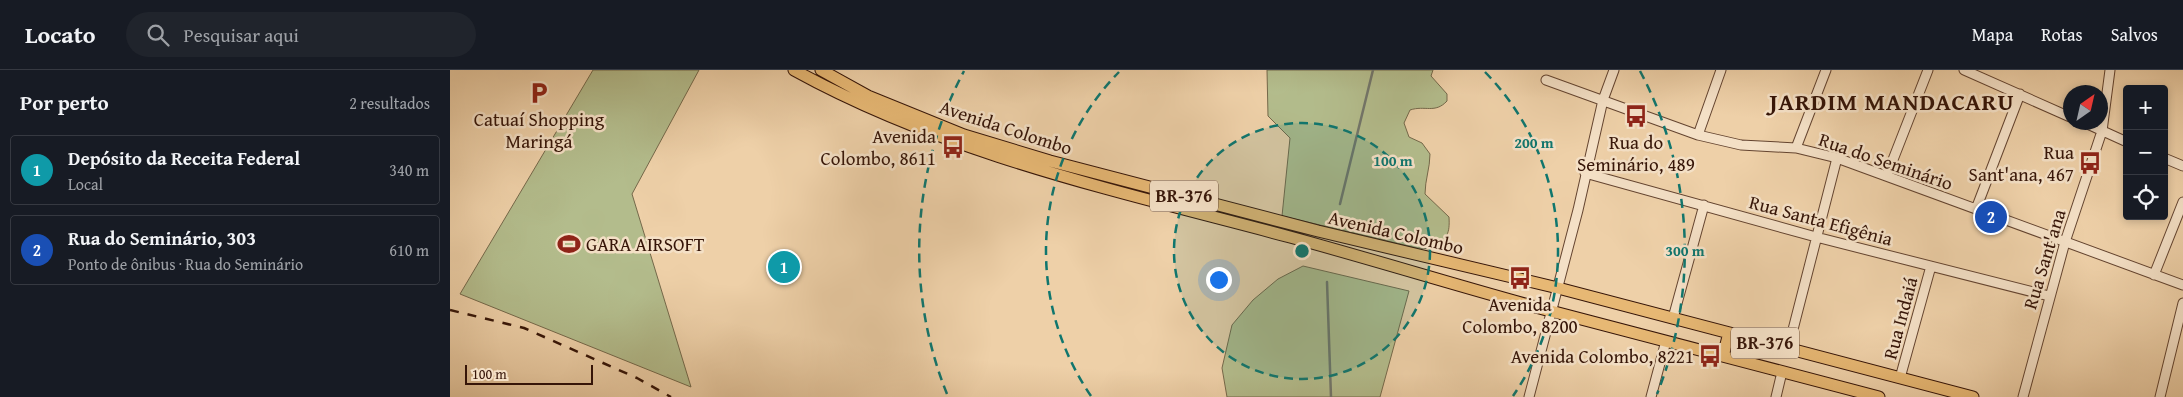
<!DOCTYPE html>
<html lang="pt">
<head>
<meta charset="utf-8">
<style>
  :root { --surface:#171b24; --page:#20242c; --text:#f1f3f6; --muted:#9ea1a6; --line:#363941; --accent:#c59692 }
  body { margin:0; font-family:"Gentium Book Plus",serif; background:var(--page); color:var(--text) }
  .controls { position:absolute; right:15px; top:15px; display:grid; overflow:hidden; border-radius:5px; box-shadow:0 2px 8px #0003 }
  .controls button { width:45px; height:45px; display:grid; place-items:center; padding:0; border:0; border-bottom:1px solid var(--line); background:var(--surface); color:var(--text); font:25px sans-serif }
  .compass { position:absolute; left:1613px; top:15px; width:45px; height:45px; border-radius:50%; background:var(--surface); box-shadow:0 2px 8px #0003; rotate:34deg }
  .scale { position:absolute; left:15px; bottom:12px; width:128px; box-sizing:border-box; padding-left:5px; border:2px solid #361508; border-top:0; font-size:14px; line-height:18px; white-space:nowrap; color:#361508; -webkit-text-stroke:4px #f4e0c6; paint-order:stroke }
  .you { position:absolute; left:768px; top:209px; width:18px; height:18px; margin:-12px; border:4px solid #fff; border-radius:50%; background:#1a73e8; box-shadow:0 0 0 8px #1a73e833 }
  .badge { display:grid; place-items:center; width:32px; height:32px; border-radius:50%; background:var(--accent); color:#fff; font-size:16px; font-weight:700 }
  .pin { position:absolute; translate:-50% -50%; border:2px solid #fff; box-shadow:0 1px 5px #0006 }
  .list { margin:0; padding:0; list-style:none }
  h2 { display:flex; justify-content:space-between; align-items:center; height:65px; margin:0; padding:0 20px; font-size:21px }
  h2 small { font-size:16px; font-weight:400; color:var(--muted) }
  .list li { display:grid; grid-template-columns:32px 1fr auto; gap:15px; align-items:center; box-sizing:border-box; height:70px; margin:0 10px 10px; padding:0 10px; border:1px solid var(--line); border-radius:5px }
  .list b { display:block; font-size:19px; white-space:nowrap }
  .list p { margin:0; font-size:16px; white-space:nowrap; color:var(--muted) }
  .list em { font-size:16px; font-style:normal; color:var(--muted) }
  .icon { flex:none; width:28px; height:28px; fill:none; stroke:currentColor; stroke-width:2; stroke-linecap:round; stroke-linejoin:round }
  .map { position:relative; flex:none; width:1733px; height:327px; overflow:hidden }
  header { display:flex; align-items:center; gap:30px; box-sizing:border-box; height:70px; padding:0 25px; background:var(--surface); border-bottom:1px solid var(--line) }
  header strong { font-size:24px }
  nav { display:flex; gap:28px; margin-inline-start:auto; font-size:18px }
  .search { width:350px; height:45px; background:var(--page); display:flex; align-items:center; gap:12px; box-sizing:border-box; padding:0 18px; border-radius:28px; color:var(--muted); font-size:19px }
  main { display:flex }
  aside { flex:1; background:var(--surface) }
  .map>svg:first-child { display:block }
</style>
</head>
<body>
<header>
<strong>Locato</strong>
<div class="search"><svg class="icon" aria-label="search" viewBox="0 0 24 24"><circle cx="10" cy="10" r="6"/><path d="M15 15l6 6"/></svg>Pesquisar aqui</div>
<nav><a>Mapa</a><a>Rotas</a><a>Salvos</a></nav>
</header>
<main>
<aside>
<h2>Por perto<small>2 resultados</small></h2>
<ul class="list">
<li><span class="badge" style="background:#0f9aa8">1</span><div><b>Depósito da Receita Federal</b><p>Local</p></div><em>340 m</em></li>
<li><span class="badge" style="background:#1a4fb4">2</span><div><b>Rua do Seminário, 303</b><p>Ponto de ônibus · Rua do Seminário</p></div><em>610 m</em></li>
</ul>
</aside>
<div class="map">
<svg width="1733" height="327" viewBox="0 0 1733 327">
  <rect width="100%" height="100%" fill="#eed0a8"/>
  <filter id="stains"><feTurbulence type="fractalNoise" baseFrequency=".004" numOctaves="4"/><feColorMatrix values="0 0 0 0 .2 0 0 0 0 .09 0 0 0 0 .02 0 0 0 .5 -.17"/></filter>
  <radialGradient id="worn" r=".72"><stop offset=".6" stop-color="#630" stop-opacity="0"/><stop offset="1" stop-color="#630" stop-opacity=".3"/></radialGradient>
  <path fill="#b3bc8c" stroke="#74684a" d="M 143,0 L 249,0 L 182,124 L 241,317 L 10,224 Z
    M 817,0 L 983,0 L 981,6 L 997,24 L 997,31 C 985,44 975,35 960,40 L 954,53 L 959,67 L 972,73 L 980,84 C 980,98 975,110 975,124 L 999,147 C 1000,164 997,168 984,179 L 967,178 L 832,146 L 840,68 L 818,46 Z
    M 853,196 L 959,221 L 930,327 L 777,327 L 772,298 L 782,255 L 803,230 L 828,209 Z"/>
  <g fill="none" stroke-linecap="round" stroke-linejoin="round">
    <path stroke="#72766b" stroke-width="2.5" d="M 890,134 L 923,0
      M 877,212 L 881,327"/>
    <defs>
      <path id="minor" d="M 1514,0 L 1620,47
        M 1096,10 L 1248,65 L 1291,75 L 1346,78 L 1387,88 L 1733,215
        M 1633,52 L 1677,72
        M 1248,65 L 1271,0
        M 1346,78 L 1376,0
        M 1714,88 L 1733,96
        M 1135,103 L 1366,167 L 1599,226
        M 1437,105 L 1478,0
        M 1526,139 L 1570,24
        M 1704,205 L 1733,132
        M 1223,248 L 1254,135
        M 1338,279 L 1387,88
        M 1450,308 L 1481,196
        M 1079,327 L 1128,140 L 1153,30 L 1164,0
        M 1201,327 L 1216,271
        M 1326,327 L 1332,302
        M 1573,327 L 1615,172 L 1652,61 L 1660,0
        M 1710,327 L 1733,233"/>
      <path id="major" d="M 344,0 C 498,85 672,122 840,167 C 925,190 1008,216 1093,239 C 1205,269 1317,298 1429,327
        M 371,0 L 418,26 L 514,65 L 600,91 L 868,161 L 1108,218 L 1523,327
        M 1273,286 L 1279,263"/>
    </defs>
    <use href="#minor" stroke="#644430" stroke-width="11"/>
    <use href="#major" stroke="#361508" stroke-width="13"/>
    <use href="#minor" stroke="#f4e0c6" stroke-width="9"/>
    <use href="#major" stroke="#e7b874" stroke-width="11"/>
    <path stroke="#361508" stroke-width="2.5" stroke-dasharray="9 9" stroke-linecap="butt" d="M 0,240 L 74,258 L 187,308 L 221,327"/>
  </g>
  <circle cx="852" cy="181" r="128" fill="#0f766e" fill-opacity=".12"/>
  <g fill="none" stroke="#0f766e" stroke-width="2.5" stroke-dasharray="9 6">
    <circle cx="852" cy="181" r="128"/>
    <path d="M641 326A256 256 0 0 1 669 2M1035 2A256 256 0 0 1 1063 326"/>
    <path d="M497 324A383 383 0 0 1 514 1M1190 1A383 383 0 0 1 1207 324"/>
  </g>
  <defs>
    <symbol id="parking-bare" viewBox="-9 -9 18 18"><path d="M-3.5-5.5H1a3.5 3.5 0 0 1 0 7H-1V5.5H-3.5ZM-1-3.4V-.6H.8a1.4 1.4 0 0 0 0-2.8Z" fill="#8f2418" stroke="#f4e0c6" stroke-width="2.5" paint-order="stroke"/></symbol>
    <symbol id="bus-bare" viewBox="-9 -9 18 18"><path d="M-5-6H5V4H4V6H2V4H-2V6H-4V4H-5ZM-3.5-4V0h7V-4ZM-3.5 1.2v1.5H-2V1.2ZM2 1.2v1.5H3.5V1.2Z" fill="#8f2418" stroke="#f4e0c6" stroke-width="2.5" paint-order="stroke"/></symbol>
    <symbol id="stadium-bare" viewBox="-9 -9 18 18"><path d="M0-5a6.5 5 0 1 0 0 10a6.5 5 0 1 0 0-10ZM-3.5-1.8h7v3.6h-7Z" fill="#8f2418" stroke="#f4e0c6" stroke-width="2.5" paint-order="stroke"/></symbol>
  </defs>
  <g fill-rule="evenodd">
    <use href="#parking-bare" x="73" y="7" width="32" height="32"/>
    <use href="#bus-bare" x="1170" y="30" width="32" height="32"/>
    <use href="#bus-bare" x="487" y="61" width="32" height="32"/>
    <use href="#bus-bare" x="1624" y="77" width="32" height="32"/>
    <use href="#stadium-bare" x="103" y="158" width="32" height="32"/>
    <use href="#bus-bare" x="1054" y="192" width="32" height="32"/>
    <use href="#bus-bare" x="1244" y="270" width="32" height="32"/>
  </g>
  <g text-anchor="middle" stroke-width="5" stroke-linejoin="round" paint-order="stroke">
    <g fill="#f4e0c6" stroke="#6f5241" stroke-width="1">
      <rect x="700" y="110.5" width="68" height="31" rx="4"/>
      <rect x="1281" y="257.5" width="68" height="31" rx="4"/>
    </g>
    <g font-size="18" font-weight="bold" fill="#361508">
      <text x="734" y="132">BR-376</text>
      <text x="1315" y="279">BR-376</text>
    </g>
    <g font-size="19" fill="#361508" stroke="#f4e0c6">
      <text x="89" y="56">Catuaí Shopping<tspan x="89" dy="22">Maringá</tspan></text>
      <text x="486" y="73" text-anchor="end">Avenida<tspan x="486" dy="22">Colombo, 8611</tspan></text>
      <text x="1186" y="79">Rua do<tspan x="1186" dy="22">Seminário, 489</tspan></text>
      <text x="1624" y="89" text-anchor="end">Rua<tspan x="1624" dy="22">Sant'ana, 467</tspan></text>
      <text x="136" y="181" text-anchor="start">GARA AIRSOFT</text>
      <text x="1070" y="241">Avenida<tspan x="1070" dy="22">Colombo, 8200</tspan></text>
      <text x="1244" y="293" text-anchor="end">Avenida Colombo, 8221</text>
    </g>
    <g font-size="19" fill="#361508" stroke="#f4e0c6">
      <text transform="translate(556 57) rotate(18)" y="7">Avenida Colombo</text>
      <text transform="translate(1436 91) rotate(19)" y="7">Rua do Seminário</text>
      <text transform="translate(1371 150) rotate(15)" y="7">Rua Santa Efigênia</text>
      <text transform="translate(946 162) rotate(13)" y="7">Avenida Colombo</text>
      <text transform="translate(1594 189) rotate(-73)" y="7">Rua Sant'ana</text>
      <text transform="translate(1450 248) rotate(-75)" y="7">Rua Indaiá</text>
    </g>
    <g font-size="24" font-weight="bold" letter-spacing="1" fill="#361508" stroke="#f4e0c6">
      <text x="1442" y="40">JARDIM MANDACARU</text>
    </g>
  </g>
  <circle cx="852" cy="181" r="8" fill="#0f766e" stroke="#f4e0c6" stroke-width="2.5"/>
  <g font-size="15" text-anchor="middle" font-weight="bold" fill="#0f766e" stroke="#f4e0c6" stroke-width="5" stroke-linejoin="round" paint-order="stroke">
    <text x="1084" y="78">200 m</text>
    <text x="943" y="96">100 m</text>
    <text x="1235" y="186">300 m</text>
  </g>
  <rect width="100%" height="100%" filter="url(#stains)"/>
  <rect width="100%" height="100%" fill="url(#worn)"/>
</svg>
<div class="controls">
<button>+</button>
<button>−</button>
<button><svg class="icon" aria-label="locate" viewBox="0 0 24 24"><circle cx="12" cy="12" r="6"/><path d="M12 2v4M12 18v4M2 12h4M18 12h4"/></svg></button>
</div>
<svg class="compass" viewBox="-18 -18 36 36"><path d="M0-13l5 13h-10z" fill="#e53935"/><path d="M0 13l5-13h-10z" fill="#9ea1a6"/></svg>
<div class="scale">100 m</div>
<div class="you"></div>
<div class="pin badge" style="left:334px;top:197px;background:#0f9aa8">1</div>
<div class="pin badge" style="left:1541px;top:147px;background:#1a4fb4">2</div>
</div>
</main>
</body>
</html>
